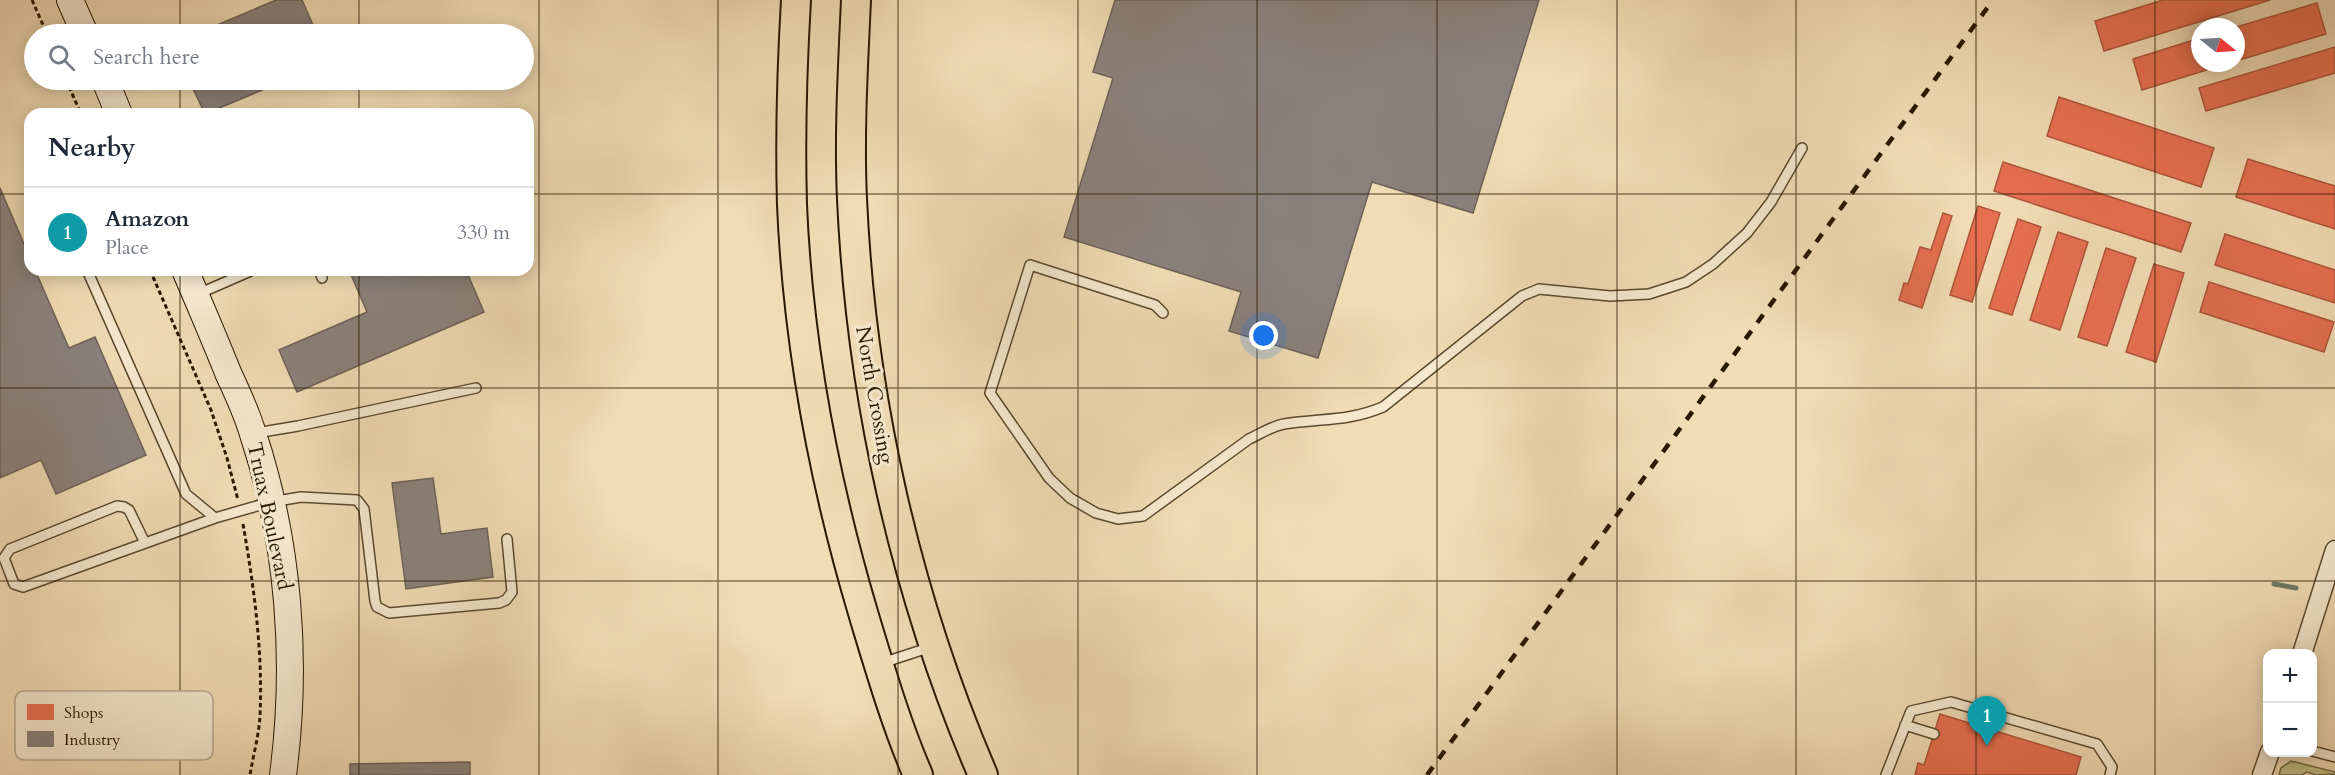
<!DOCTYPE html>
<html lang="en">
<head>
<meta charset="utf-8">
<style>
  :root { --surface:#fff; --page:#f6f6f7; --text:#1f2937; --muted:#747a83; --line:#e0e1e3; --accent:#0b8043 }
  body { margin:0; font-family:Cardo,serif; background:var(--page); color:var(--text) }
  .controls { position:absolute; right:18px; bottom:18px; display:grid; overflow:hidden; border-radius:12px; box-shadow:0 3px 15px #0003 }
  .controls button { width:54px; height:54px; display:grid; place-items:center; padding:0; border:0; border-bottom:2px solid var(--line); background:var(--surface); color:var(--text); font:30px sans-serif }
  .compass { position:absolute; left:2191px; top:18px; width:54px; height:54px; border-radius:50%; background:var(--surface); box-shadow:0 3px 15px #0003; rotate:108deg }
  .you { position:absolute; left:1264px; top:336px; width:21px; height:21px; margin:-15px; border:4px solid #fff; border-radius:50%; background:#1a73e8; box-shadow:0 0 0 9px #1a73e833 }
  .badge { display:grid; place-items:center; width:39px; height:39px; border-radius:50%; background:var(--accent); color:#fff; font-size:20px; font-weight:700 }
  .pin { position:absolute; translate:-50% -50px; filter:drop-shadow(0 2px 3px #0008) }
  .pin::after { content:''; position:absolute; top:32px; width:21px; height:18px; background:inherit; clip-path:polygon(0 0,100% 0,50% 100%) }
  .list { margin:0; padding:0; list-style:none }
  h2 { display:flex; justify-content:space-between; align-items:center; height:78px; margin:0; padding:0 24px; font-size:26px }
  h2 small { font-size:20px; font-weight:400; color:var(--muted) }
  .list li { display:grid; grid-template-columns:39px 1fr auto; gap:18px; align-items:center; box-sizing:border-box; height:90px; padding:0 24px; border-top:2px solid var(--line) }
  .list b { display:block; font-size:22px; white-space:nowrap }
  .list p { margin:0; font-size:20px; white-space:nowrap; color:var(--muted) }
  .list em { font-size:20px; font-style:normal; color:var(--muted) }
  .icon { flex:none; width:33px; height:33px; fill:none; stroke:currentColor; stroke-width:2; stroke-linecap:round; stroke-linejoin:round }
  .map { position:relative; flex:none; width:2335px; height:775px; overflow:hidden }
  .search { position:absolute; background:var(--surface); box-shadow:0 3px 15px #0003; left:24px; top:24px; width:510px; height:66px; display:flex; align-items:center; gap:15px; box-sizing:border-box; padding:0 21px; border-radius:33px; color:var(--muted); font-size:22px }
  .panel { position:absolute; background:var(--surface); box-shadow:0 3px 15px #0003; left:24px; top:108px; width:510px; height:168px; border-radius:18px }
  .map>svg:first-child { display:block }
</style>
</head>
<body>
<div class="map">
<svg width="2335" height="775" viewBox="0 0 2335 775">
  <rect width="100%" height="100%" fill="#f1dcb5"/>
  <filter id="stains"><feTurbulence type="fractalNoise" baseFrequency=".00333" numOctaves="4"/><feColorMatrix values="0 0 0 0 .2 0 0 0 0 .09 0 0 0 0 .02 0 0 0 .5 -.17"/></filter>
  <radialGradient id="worn" r=".72"><stop offset=".6" stop-color="#630" stop-opacity="0"/><stop offset="1" stop-color="#630" stop-opacity=".3"/></radialGradient>
  <path fill="#c1be88" stroke="#756b44" stroke-width="1.5" d="M 2291,761 L 2335,772 L 2335,774 L 2316,775 L 2307,772 L 2302,775 L 2279,775 L 2281,768 Z"/>
  <path fill="#e76f51" stroke="#ae5539" stroke-width="1.5" d="M 2163,0 L 2270,0 L 2104,51 L 2095,21 Z
    M 2317,3 L 2326,34 L 2236,61 L 2236,27 Z
    M 2200,38 L 2200,63 L 2229,63 L 2142,90 L 2133,59 Z
    M 2335,47 L 2335,73 L 2206,111 L 2199,88 Z
    M 2059,97 L 2214,148 L 2201,187 L 2047,136 Z
    M 2248,159 L 2335,186 L 2335,229 L 2236,197 Z
    M 2003,162 L 2191,223 L 2181,252 L 1994,191 Z
    M 1978,206 L 2000,213 L 1972,302 L 1950,295 Z
    M 1943,213 L 1952,216 L 1922,308 L 1899,300 L 1904,283 L 1908,284 L 1920,247 L 1931,250 Z
    M 2018,219 L 2041,227 L 2012,315 L 1989,308 Z
    M 2058,232 L 2088,242 L 2060,330 L 2030,320 Z
    M 2225,234 L 2335,270 L 2335,303 L 2215,265 Z
    M 2106,248 L 2136,258 L 2107,346 L 2078,337 Z
    M 2154,264 L 2184,273 L 2156,362 L 2126,352 Z
    M 2209,282 L 2334,322 L 2324,352 L 2200,312 Z
    M 1940,714 L 2081,757 L 2076,775 L 1915,775 L 1918,763 L 1924,765 Z"/>
  <path fill="#8a817c" stroke="#6d6257" stroke-width="1.5" d="M 276,0 L 302,0 L 317,34 L 196,34 Z
    M 1115,0 L 1539,0 L 1473,213 L 1372,182 L 1318,358 L 1229,331 L 1241,292 L 1064,237 L 1113,78 L 1093,72 Z
    M 189,80 L 286,80 L 205,114 Z
    M 0,188 L 30,258 L 30,270 L 35,270 L 69,348 L 95,337 L 146,455 L 56,494 L 41,460 L 0,478 Z
    M 349,270 L 466,270 L 484,312 L 297,392 L 279,350 L 367,312 Z
    M 433,478 L 441,534 L 487,528 L 493,577 L 406,589 L 392,483 Z
    M 470,762 L 470,775 L 350,775 L 350,764 Z"/>
  <g fill="none" stroke-linecap="round" stroke-linejoin="round">
    <path stroke="#6d7a66" stroke-width="5" d="M 2274,584 L 2296,588"/>
    <defs>
      <path id="service" d="M 87,270 L 186,494 L 215,518 L 23,587 L 14,584 L 4,558 L 10,549 L 117,506 L 124,507 L 129,510 L 145,543
        M 319,270 L 322,278
        M 198,294 L 253,270
        M 1163,313 L 1155,305 L 1030,265 L 990,393 L 1049,478 L 1070,498 L 1096,513 L 1118,519 L 1143,516 L 1249,439 C 1260,434 1272,426 1284,424 C 1321,418 1347,422 1383,407 L 1522,296 L 1539,289 L 1610,296 L 1649,294 L 1686,282 L 1713,264 L 1747,233 L 1771,202 L 1802,148
        M 256,433 L 298,426 L 476,388
        M 215,518 L 271,502 L 301,497 L 357,500 L 364,509 L 375,601 L 377,607 L 389,613 L 499,603 L 506,600 L 512,592 L 507,539
        M 882,663 L 931,647
        M 1905,725 L 1934,734
        M 2312,751 L 2335,757
        M 1886,775 L 1911,711 L 1951,702 L 2097,744 L 2112,767 L 2110,775"/>
      <path id="minor" d="M 2302,654 L 2335,550
        M 2262,775 L 2270,752"/>
      <path id="secondary" d="M 70,0 L 85,34
        M 105,80 L 119,114
        M 185,270 C 200,305 215,340 229,375 C 238,394 247,414 253,434 C 289,543 298,661 283,775"/>
      <path id="primary" d="M 796,0 C 792,68 790,136 792,205 C 798,344 824,482 864,616 C 880,669 896,724 918,775
        M 856,0 C 853,66 849,133 852,199 C 861,396 905,594 983,775"/>
    </defs>
    <use href="#service" stroke="#5b492d" stroke-width="12"/>
    <use href="#minor" stroke="#5b492d" stroke-width="21"/>
    <use href="#secondary" stroke="#291800" stroke-width="28"/>
    <use href="#primary" stroke="#291800" stroke-width="32"/>
    <path stroke="#291800" stroke-width="3" stroke-dasharray="4.5 3" stroke-linecap="butt" d="M 32,0 L 47,34
      M 66,80 L 81,114
      M 150,270 L 211,410 L 227,458 L 238,500
      M 243,524 C 254,587 263,652 260,716 C 259,735 253,756 250,775"/>
    <use href="#service" stroke="#f6e8cf" stroke-width="9"/>
    <use href="#minor" stroke="#f6e8cf" stroke-width="18"/>
    <use href="#secondary" stroke="#f6e8cf" stroke-width="26"/>
    <use href="#primary" stroke="#f1dcb5" stroke-width="28"/>
    <path stroke="#291800" stroke-width="4.5" stroke-dasharray="10 10" stroke-linecap="butt" d="M 1427,775 L 1993,0"/>
  </g>
  <path fill="none" stroke="#291800" stroke-width="1.5" stroke-opacity="0.55" d="M 180,0 L 180,34M 359,0 L 359,34M 539,0 L 539,775M 718,0 L 718,775M 898,0 L 898,775M 1078,0 L 1078,775M 1257,0 L 1257,775M 1437,0 L 1437,775M 1617,0 L 1617,775M 1796,0 L 1796,775M 1976,0 L 1976,775M 2155,0 L 2155,775M 180,80 L 180,114M 359,80 L 359,114M 0,194 L 30,194M 528,194 L 2335,194M 180,270 L 180,775M 359,270 L 359,775M 0,388 L 2335,388M 0,581 L 2335,581"/>
  <g text-anchor="middle" stroke-width="6" stroke-linejoin="round" paint-order="stroke">
    <g font-size="21" fill="#291800" stroke="#f6e8cf">
      <text transform="translate(875 395) rotate(80)" y="7">North Crossing</text>
      <text transform="translate(270 516) rotate(78)" y="7">Truax Boulevard</text>
    </g>
  </g>
  <rect x="15" y="691" width="198" height="69" rx="9" fill="#f6e8cf" stroke="#b8aa91" stroke-width="1.5"/>
  <rect x="27" y="704" width="27" height="16" fill="#e76f51"/>
  <rect x="27" y="731" width="27" height="16" fill="#8a817c"/>
  <g font-size="16" fill="#291800">
    <text x="64" y="718">Shops</text>
    <text x="64" y="745">Industry</text>
  </g>
  <rect width="100%" height="100%" filter="url(#stains)"/>
  <rect width="100%" height="100%" fill="url(#worn)"/>
</svg>
<div class="controls">
<button>+</button>
<button>−</button>
</div>
<svg class="compass" viewBox="-18 -18 36 36"><path d="M0-13l5 13h-10z" fill="#e53935"/><path d="M0 13l5-13h-10z" fill="#747a83"/></svg>
<div class="you"></div>
<div class="pin badge" style="left:1987px;top:746px;background:#0f9aa8">1</div>
<div class="search"><svg class="icon" aria-label="search" viewBox="0 0 24 24"><circle cx="10" cy="10" r="6"/><path d="M15 15l6 6"/></svg>Search here</div>
<section class="panel">
<h2>Nearby<small></small></h2>
<ul class="list">
<li><span class="badge" style="background:#0f9aa8">1</span><div><b>Amazon</b><p>Place</p></div><em>330 m</em></li>
</ul>
</section>
</div>
</body>
</html>
